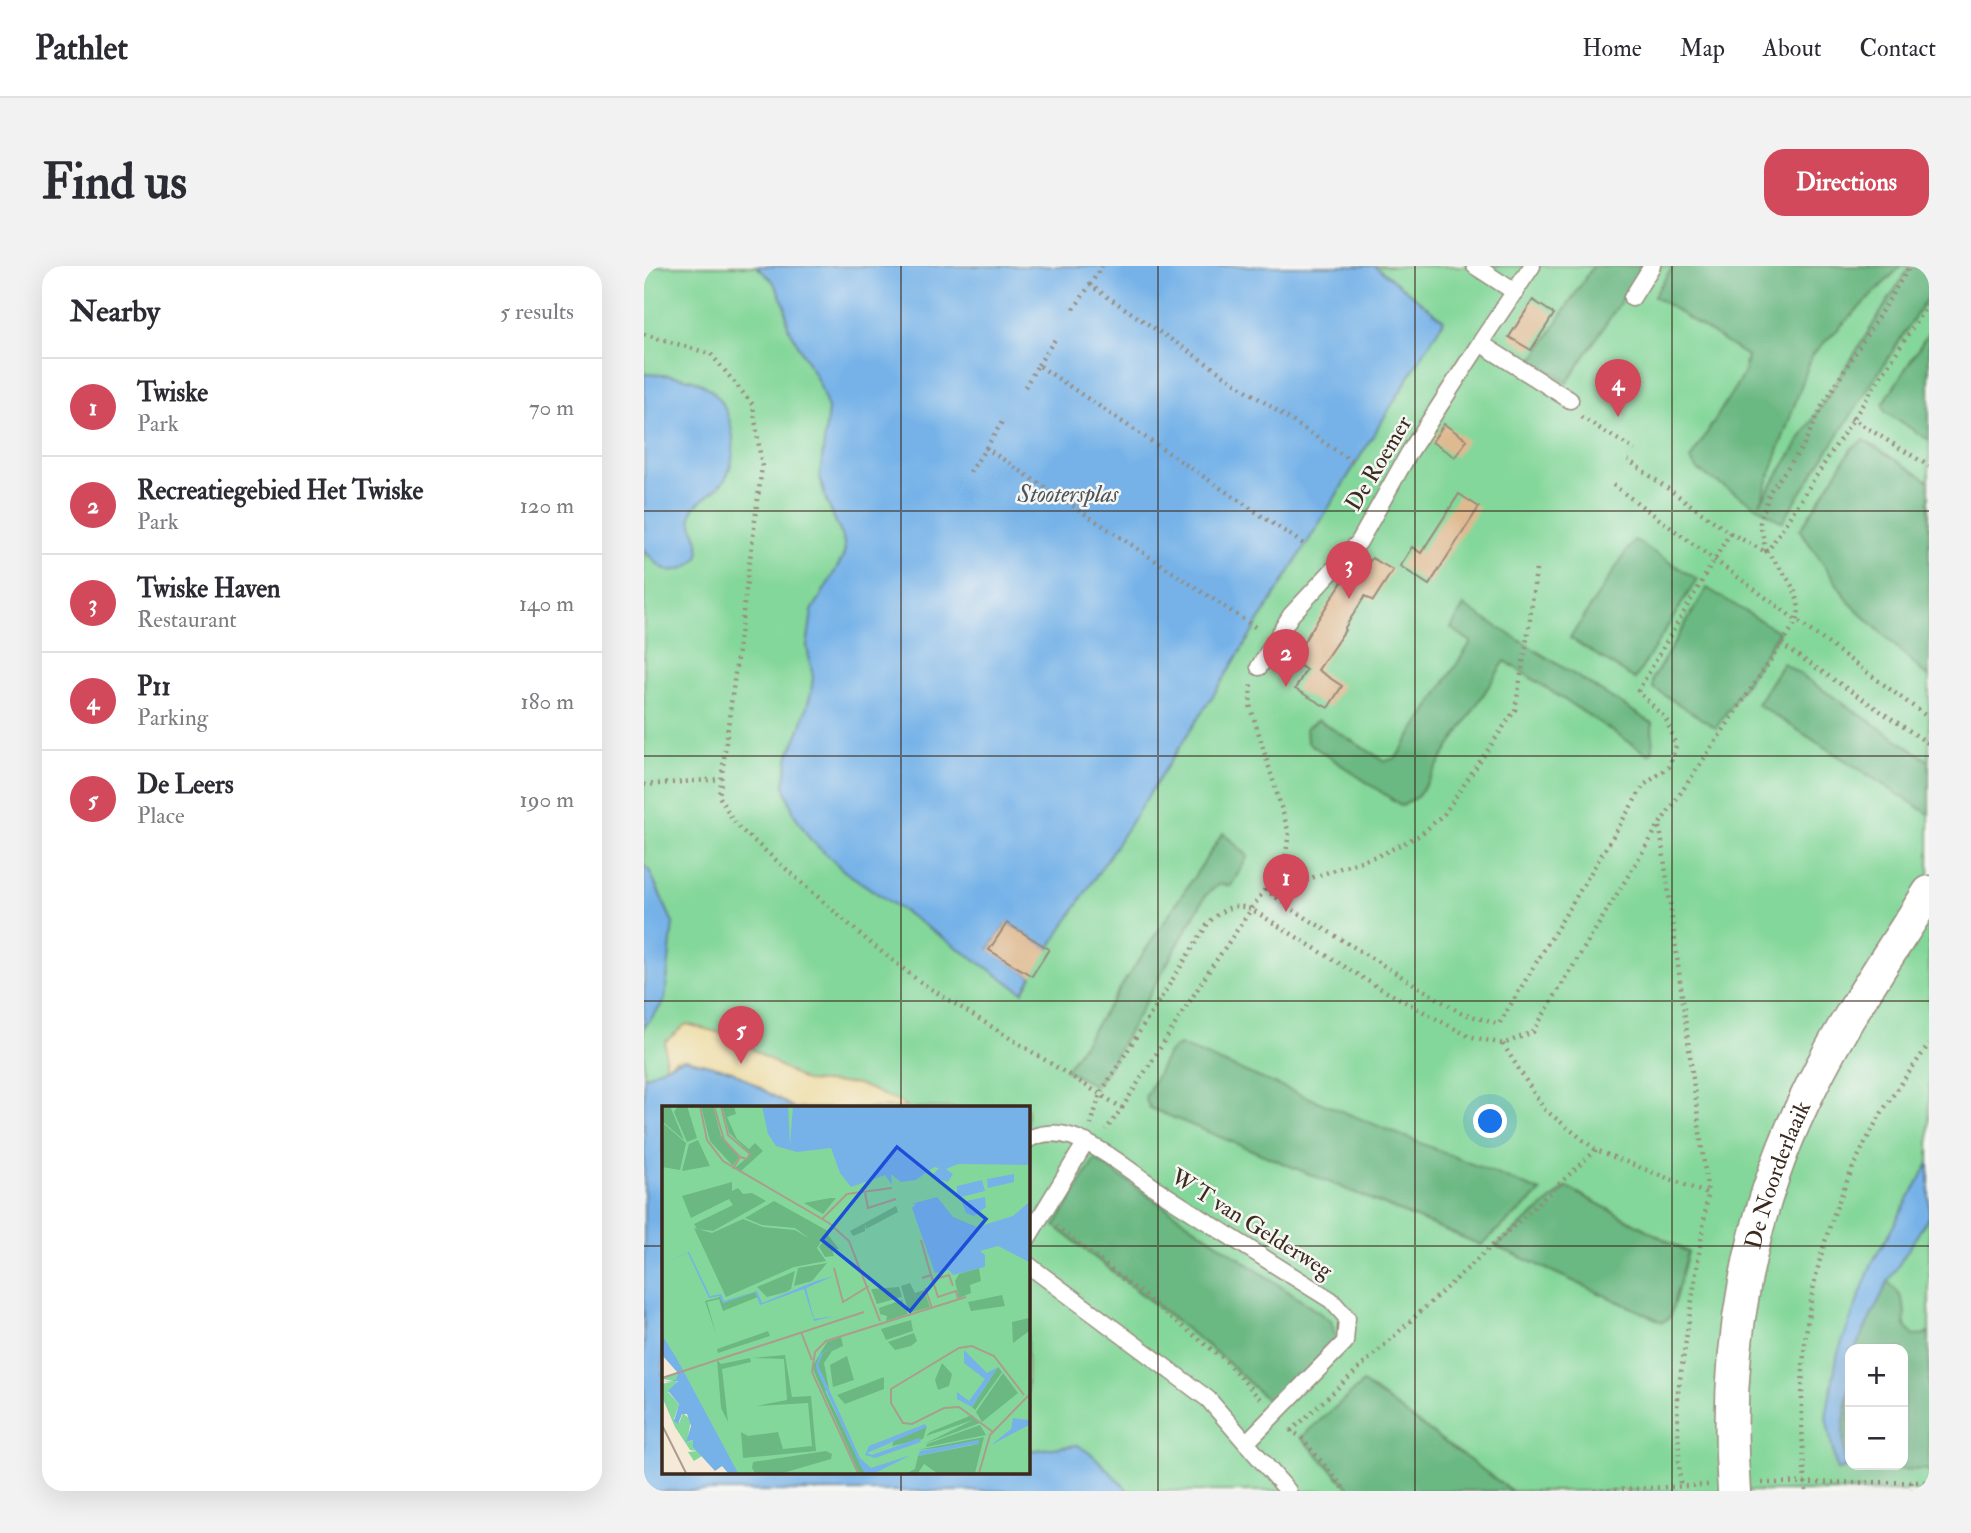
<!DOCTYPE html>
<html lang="en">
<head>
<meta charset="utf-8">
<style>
  :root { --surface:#fff; --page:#f2f2f3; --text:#2b2b33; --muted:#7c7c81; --line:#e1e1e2; --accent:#d1495b }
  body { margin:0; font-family:"IM FELL Double Pica",serif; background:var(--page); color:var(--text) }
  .controls { position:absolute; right:21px; bottom:21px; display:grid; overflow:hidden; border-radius:14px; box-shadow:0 7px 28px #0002 }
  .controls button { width:63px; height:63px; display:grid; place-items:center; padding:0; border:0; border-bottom:2px solid var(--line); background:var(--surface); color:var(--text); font:35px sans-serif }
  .you { position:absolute; left:847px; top:856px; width:24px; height:24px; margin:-18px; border:5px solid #fff; border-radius:50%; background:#1a73e8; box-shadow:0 0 0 10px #1a73e833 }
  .badge { display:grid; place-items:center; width:46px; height:46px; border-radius:50%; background:var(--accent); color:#fff; font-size:23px; font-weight:700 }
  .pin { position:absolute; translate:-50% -58px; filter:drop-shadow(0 2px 4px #0008) }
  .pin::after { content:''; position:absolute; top:37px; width:24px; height:21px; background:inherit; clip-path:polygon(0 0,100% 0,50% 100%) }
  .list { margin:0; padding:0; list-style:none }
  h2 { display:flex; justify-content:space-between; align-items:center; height:91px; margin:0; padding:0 28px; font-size:30px }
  h2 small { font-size:23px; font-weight:400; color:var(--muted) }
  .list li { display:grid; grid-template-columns:46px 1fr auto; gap:21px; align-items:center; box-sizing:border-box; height:98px; padding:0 28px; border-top:2px solid var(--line) }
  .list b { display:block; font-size:26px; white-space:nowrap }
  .list p { margin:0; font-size:23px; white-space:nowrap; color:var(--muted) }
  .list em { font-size:23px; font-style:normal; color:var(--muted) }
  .map { position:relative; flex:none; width:1285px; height:1225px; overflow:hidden; border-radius:21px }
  header { display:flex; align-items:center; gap:42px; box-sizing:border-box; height:98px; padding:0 35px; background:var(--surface); border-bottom:2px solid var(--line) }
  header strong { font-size:33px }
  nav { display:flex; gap:38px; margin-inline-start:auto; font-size:24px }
  .intro { display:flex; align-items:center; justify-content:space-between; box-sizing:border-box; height:168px; padding:0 42px }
  h1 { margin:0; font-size:49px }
  .button { padding:18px 32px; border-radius:21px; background:var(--accent); color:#fff; font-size:24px; font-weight:700 }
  main { display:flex; gap:42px; padding:0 42px }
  aside { flex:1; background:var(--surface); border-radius:21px; box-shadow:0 7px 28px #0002 }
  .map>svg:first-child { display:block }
</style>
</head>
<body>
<header>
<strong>Pathlet</strong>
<nav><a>Home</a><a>Map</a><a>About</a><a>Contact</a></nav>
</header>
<div class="intro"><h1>Find us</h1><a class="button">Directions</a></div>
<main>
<aside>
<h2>Nearby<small>5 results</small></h2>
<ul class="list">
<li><span class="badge">1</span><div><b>Twiske</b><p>Park</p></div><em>70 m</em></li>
<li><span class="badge">2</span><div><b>Recreatiegebied Het Twiske</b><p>Park</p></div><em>120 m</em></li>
<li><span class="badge">3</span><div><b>Twiske Haven</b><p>Restaurant</p></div><em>140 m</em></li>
<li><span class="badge">4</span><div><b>P11</b><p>Parking</p></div><em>180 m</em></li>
<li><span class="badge">5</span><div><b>De Leers</b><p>Place</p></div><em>190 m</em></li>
</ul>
</aside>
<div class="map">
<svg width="1285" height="1225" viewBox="0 0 1285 1225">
  <rect width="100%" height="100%" fill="#f6f6f2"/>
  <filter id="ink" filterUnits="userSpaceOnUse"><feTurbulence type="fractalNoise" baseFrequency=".0143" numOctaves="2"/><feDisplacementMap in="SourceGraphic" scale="14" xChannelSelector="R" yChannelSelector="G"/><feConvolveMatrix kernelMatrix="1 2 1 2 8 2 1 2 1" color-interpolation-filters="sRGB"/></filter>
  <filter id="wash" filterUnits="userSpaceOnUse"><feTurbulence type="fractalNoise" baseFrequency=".00686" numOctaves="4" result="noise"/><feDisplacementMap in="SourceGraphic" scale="28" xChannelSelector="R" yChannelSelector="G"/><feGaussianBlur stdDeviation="1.57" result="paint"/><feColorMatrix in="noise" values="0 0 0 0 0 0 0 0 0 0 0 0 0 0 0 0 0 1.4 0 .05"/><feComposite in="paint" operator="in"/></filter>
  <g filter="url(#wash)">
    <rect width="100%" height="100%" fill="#f5e9d8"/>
    <path fill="#84d79a" stroke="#60805c" stroke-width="2" fill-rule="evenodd" d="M 0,0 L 1285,0 L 1285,1225 L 0,1225 ZM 19,842 L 383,842 L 383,1206 L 19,1206 ZM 1206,1083 L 1259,1083 L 1259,1199 L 1206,1199 Z"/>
    <path fill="#6bb882" stroke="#537150" stroke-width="2" d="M 949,0 L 1000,0 L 923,117 L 889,94 Z
      M 1029,0 L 1257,0 L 1168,89 L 1116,237 L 1266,0 L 1285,0 L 1285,29 L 1138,256 L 1055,205 L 1046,194 L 1100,107 L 1103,90 L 1010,30 Z
      M 1285,66 L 1285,174 L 1241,146 L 1239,138 Z
      M 1220,174 L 1285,215 L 1285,412 L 1206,337 L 1156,264 L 1208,182 Z
      M 990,274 L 1053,313 L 991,413 L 926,372 Z
      M 1063,322 L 1135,366 L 1072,462 L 1009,422 L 1009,412 Z
      M 820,340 L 1008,457 L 1009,484 L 1005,489 L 861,395 L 774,530 L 758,540 L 663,476 L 662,462 L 674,454 L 741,495 L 752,492 L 827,376 L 807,362 Z
      M 1139,397 L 1285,495 L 1285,548 L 1113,438 Z
      M 579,567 L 604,590 L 587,620 L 575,618 L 562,629 L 464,802 L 451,820 L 422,804 Z
      M 535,779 L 897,926 L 837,979 L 506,842 L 501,832 L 524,787 Z
      M 451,893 L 687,1055 L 693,1076 L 632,1135 L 621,1132 L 580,1093 L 411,960 Z
      M 923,921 L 1044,986 L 1026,1051 L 1019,1056 L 852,980 Z
      M 1244,1016 C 1251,1023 1258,1029 1260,1040 C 1263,1055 1255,1058 1271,1070 L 1285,1067 L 1285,1204 L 1201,1202 L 1199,1166 L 1206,1113 L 1206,1199 L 1259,1199 L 1259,1083 L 1211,1083 Z
      M 719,1117 L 868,1225 L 708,1225 L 657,1171 Z"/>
    <path fill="#eeda9e" stroke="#94825e" stroke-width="2" d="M 42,758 L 85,769 L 161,815 L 214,818 L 258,837 L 263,842 L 150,842 L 88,805 L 42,793 L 31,794 L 21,802 L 21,776 Z"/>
    <path fill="#76b2e8" stroke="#586e83" stroke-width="2" d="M 112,0 L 731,0 L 800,54 L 579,414 L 405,683 L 363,657 L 345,683 L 388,710 L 379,726 L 200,605 L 166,573 L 150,548 L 140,519 L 145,489 L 156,463 L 167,427 L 169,411 L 163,381 L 168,345 L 198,293 L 201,284 L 199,272 L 182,234 L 176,211 L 184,143 L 175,117 L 144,61 L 141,39 L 129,15 Z
      M 0,108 C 18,109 42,109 58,118 C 88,134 98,184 81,213 C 74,225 57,232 50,242 C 37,262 76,287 40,302 C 18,310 15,297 0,285 Z
      M 0,599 L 5,604 L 29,657 L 21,734 L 0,762 Z
      M 42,793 L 88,805 L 150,842 L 19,842 L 19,1206 L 383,1206 L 383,1185 L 434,1179 L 451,1191 L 485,1225 L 0,1225 L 0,811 C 14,805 27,795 42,793 Z
      M 1285,897 L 1285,950 L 1244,1016 L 1211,1083 L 1206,1083 L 1206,1113 L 1199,1166 L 1201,1202 L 1193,1205 L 1182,1151 L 1194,1087 L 1228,997 Z"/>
    <g id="blocks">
      <path fill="#dfb990" d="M 889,34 L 910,48 L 887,84 L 865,71 Z
        M 800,158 L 823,174 L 811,191 L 788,176 Z
        M 815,228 L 835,241 L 785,319 L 756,300 L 768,281 L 777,287 Z
        M 728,292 L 749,304 L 729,335 L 721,330 L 700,363 L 701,364 L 674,404 L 698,420 L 684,442 L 651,423 L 662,404 L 648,394 L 705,305 L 715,311 Z
        M 363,657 L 405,683 L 388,710 L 345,684 Z"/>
    </g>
  </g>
  <g filter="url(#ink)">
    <use href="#blocks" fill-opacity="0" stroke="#988a7b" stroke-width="2"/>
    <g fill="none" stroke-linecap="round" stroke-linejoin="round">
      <defs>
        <path id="lane" d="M 831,0 L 871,26
          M 988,32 L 1008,0
          M 836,77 L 888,0
          M 615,401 L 647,349 L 715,276 L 765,187 L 836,77 L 926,134
          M 383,874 C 397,866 414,866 429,871 C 462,883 490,909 520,928 C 575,964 631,999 687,1034 L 703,1052 L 701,1076 L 602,1177
          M 383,973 L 442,876
          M 383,998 L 564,1133 L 644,1225"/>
        <g id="street">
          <path id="s1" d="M 1090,1225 C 1079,1084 1104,944 1169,817 C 1202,751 1245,689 1285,626"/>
        </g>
      </defs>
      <use href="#lane" stroke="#988a7b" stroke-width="19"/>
      <use href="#street" stroke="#988a7b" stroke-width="35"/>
      <path stroke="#988a7b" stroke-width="4.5" stroke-dasharray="2 5" stroke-linecap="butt" d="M 446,19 L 458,0
        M 430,43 L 446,19 L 712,198
        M 0,68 L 67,88 L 109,139 L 118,201 L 75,530 L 92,559 L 224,675 L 276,716 L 478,842 L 462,864
        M 394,99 L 412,72
        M 381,121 L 394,99 L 661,279
        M 937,151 L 991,184
        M 1207,152 L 1285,200
        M 342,182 L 358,156
        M 326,206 L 342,182 L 611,361
        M 969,219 L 1285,452
        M 1086,267 L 1122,286
        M 1122,285 L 1116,257 L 1126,225 L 1158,182 L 1178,140 L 1266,0
        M 1137,378 L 1285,478
        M 0,519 L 77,513
        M 1016,561 L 1064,928
        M 621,623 L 651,645 L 817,747 L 855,758 L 1000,519 L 1025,501 L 1032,480 L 1022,453 L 994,425 L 1086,267 L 984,194
        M 631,630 L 670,611 L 738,588 L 776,569 L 800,548 L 871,444 L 885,361 L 892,303
        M 859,778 L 900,843 L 952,884 L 1064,928 L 1033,1133 L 1036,1220
        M 478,842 L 565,705 L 641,594 L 645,567 L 606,439 L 607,419
        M 447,859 L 456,828 L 565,656 C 579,643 589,637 607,643 L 732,720 L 824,770 L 859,778 L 889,766 L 1015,559 L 1153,355 C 1161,328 1138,305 1123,286 L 1285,36
        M 412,960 L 580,1093 L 618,1135
        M 646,1164 L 657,1171 L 702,1225
        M 647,1165 L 952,884
        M 1267,1216 L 1268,1225
        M 1118,1217 L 1285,1216
        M 950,1225 L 1064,1219
        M 1162,1225 C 1149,1087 1165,975 1234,853 C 1249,827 1268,803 1285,778"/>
      <use href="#lane" stroke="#fff" stroke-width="16"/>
      <use href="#street" stroke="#fff" stroke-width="32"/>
    </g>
  </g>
  <path fill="none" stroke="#3b2a1e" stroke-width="2" stroke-opacity="0.55" d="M 257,0 L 257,842M 514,0 L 514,1225M 771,0 L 771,1225M 1028,0 L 1028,1225M 0,245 L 1285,245M 0,490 L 1285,490M 0,735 L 1285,735M 0,980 L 19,980M 383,980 L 1285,980M 257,1206 L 257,1225"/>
  <g text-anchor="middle" stroke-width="5" stroke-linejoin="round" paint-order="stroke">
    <g font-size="23" fill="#3b2a1e" stroke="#f6f6f2">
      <text transform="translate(734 197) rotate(-59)" y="8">De Roemer</text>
      <text dy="8" stroke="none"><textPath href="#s1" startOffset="322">De Noorderlaaik</textPath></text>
      <text transform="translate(608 957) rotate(32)" y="8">W T van Gelderweg</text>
    </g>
    <g font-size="24" font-style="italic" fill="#4d535b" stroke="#f6f6f2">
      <text x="424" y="236">Stootersplas</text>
    </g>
  </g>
  <g transform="translate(18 840)">
    <rect width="368" height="368" fill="#f5e9d8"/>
    <path d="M 0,0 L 367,0 L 367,367 L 71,367 L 0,230 ZM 16,266 L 14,280 L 6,286 L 17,298 L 12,313 L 17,317 L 21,307 L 29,314 L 25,336 L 31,334 L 40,350 L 32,355 L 26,346 L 35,345 L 28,344 L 13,321 L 0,291 L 0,278 L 12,275 L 0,273 Z" fill="#84d79a"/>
    <path d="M 0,0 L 8,0 L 22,34 L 0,15 ZM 16,0 L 25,0 L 35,32 L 25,36 L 12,6 ZM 39,0 L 51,0 L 59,30 L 77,51 L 71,60 L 48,35 ZM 60,0 L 72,0 L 74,8 L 65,11 L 75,33 L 87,43 L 93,37 L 101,45 L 79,65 L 73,62 L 89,48 L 67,27 ZM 2,18 L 24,37 L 18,64 L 0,61 ZM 36,34 L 48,60 L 20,65 L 27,38 ZM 70,76 L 70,85 L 76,82 L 81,88 L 90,87 L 104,95 L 51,125 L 35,123 L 32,118 L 71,99 L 67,93 L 29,112 L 20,90 ZM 174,92 L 161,108 L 142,97 L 168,92 ZM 112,95 L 166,125 L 155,142 L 164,155 L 132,161 L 64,191 L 32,122 L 50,127 L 81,113 L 101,121 L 133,124 L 148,133 L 133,122 L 100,119 L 83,112 ZM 234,100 L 236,106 L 204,123 L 203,118 L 203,125 L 191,130 L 188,125 ZM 166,129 L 177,143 L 170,144 L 172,150 L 163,151 L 157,141 ZM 165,157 L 150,175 L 132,180 L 136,162 ZM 317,162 L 319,175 L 308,179 L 309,187 L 297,192 L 293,175 L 297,168 ZM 133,165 L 129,183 L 124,186 L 105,191 L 95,181 ZM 248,177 L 253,187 L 262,184 L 268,201 L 247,207 L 239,180 ZM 237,181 L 240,191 L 215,198 L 209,183 ZM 93,186 L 96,191 L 61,205 L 57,193 L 45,196 L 54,228 L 43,195 L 58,191 L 61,197 ZM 340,189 L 343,200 L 309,205 L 306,196 ZM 240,194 L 246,208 L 224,215 L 225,210 L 218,208 L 217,202 ZM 367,212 L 367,225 L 351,237 L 350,216 ZM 249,214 L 251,225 L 224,234 L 219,223 ZM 106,225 L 108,230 L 56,247 L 55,243 ZM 252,227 L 255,235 L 249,240 L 233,244 L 226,236 ZM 179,231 L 181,240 L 170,245 L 162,257 L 167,283 L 163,285 L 203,367 L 197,367 L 150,261 L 165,236 ZM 123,249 L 130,291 L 149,290 L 154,345 L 81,352 L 79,326 L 86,330 L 116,326 L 121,343 L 150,340 L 146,297 L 94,300 L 125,294 L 122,253 L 90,252 ZM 185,250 L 192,274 L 171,281 L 168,259 ZM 88,252 L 89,256 L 60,263 L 66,316 L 59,302 L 55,254 L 59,258 ZM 280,257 L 290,268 L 287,280 L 276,284 L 273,274 ZM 336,261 L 340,266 L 313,304 L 310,301 ZM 341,267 L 356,287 L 320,316 L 314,306 ZM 222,271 L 222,283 L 183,298 L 175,289 ZM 310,309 L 318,317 L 262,338 L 311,314 L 264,330 L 268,326 ZM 318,319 L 324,329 L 264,341 L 265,338 ZM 265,320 L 261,333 L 230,340 L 232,334 ZM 322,331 L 313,367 L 275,367 L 262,358 L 256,367 L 245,367 L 253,363 L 256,350 L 317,338 L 255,344 ZM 164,345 L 170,348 L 169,353 L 121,367 L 93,367 L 90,362 L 91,356 Z" fill="#6bb882"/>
    <path d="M 100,0 L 126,0 L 128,39 L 131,0 L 367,0 L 367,59 L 296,58 L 284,63 L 291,68 L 286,76 L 269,71 L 277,62 L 272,61 L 254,74 L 239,76 L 229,68 L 230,79 L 223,69 L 189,81 L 178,67 L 169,42 L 135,46 L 114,40 L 106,28 ZM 352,68 L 352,76 L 326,82 L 325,73 ZM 320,74 L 323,85 L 295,92 L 295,80 ZM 275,91 L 291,111 L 315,121 L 351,110 L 367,96 L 367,156 L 336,140 L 318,145 L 323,149 L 323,161 L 291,169 L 287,164 L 273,167 L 250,102 L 254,98 L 249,98 ZM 323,91 L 324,101 L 312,110 L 304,107 L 300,96 ZM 27,146 L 48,190 L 59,188 L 62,195 L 95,185 L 100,197 L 154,175 L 172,170 L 144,182 L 152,213 L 173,210 L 152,215 L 142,183 L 98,199 L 93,186 L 61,197 L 57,190 L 47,192 L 26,147 L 0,158 ZM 0,229 L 15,253 L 76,367 L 66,367 L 60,360 L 53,365 L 31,341 L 31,334 L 24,336 L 29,320 L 25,308 L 20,308 L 16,318 L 12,315 L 17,298 L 6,285 L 16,275 L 0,276 L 14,274 L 16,267 L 0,249 ZM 179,236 L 161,247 L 156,259 L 198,352 L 209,362 L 249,349 L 213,367 L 203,367 L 198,359 L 155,265 L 154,259 L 158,248 ZM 302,244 L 325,267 L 336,261 L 310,301 L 295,293 L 295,286 L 307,295 L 323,273 L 302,257 ZM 351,312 L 367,314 L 367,319 L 329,339 L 349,323 ZM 263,318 L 265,321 L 205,347 L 210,349 L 257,332 L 259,336 L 213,352 L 203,349 L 207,340 ZM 316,334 L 318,337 L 256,350 L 258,345 Z" fill="#76b2e8"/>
    <path fill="none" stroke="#ab9d8e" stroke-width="2" d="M 38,0 L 45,34 L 61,55 L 167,117 L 187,135 L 218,215M 52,0 L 62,34 L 78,51 L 71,63M 59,0 L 66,29 L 88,48 L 85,53 L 78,51M 203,87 L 206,102 L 234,93M 160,113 L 185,88 L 230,82M 259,134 L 269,169 L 260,172M 172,162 L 181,196 L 207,180M 269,169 L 276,191 L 294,185 L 296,193M 271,174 L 287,169 L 291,180M 263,182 L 270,202M 139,226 L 150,254M 0,272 L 202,206M 0,319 L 24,367M 331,326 L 297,301 L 282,302 L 250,318 L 241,317 L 229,297 L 229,283 L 297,242 L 310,240 L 332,250 L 362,289M 196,367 L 150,266 L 153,246 L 164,235 L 304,191M 317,367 L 328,329 L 368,288"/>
    <path fill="#1d4ed8" fill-opacity="0.15" stroke="#1d4ed8" stroke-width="3.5" d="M 235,41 L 324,113 L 248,205 L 160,134 Z"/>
    <rect width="368" height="368" fill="none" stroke="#3b2a1e" stroke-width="3.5"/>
  </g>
</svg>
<div class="controls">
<button>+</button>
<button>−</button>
</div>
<div class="you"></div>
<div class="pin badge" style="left:642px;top:646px">1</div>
<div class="pin badge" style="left:642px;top:421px">2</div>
<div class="pin badge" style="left:705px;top:333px">3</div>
<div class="pin badge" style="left:974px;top:151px">4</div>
<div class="pin badge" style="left:97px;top:798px">5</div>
</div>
</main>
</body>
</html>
